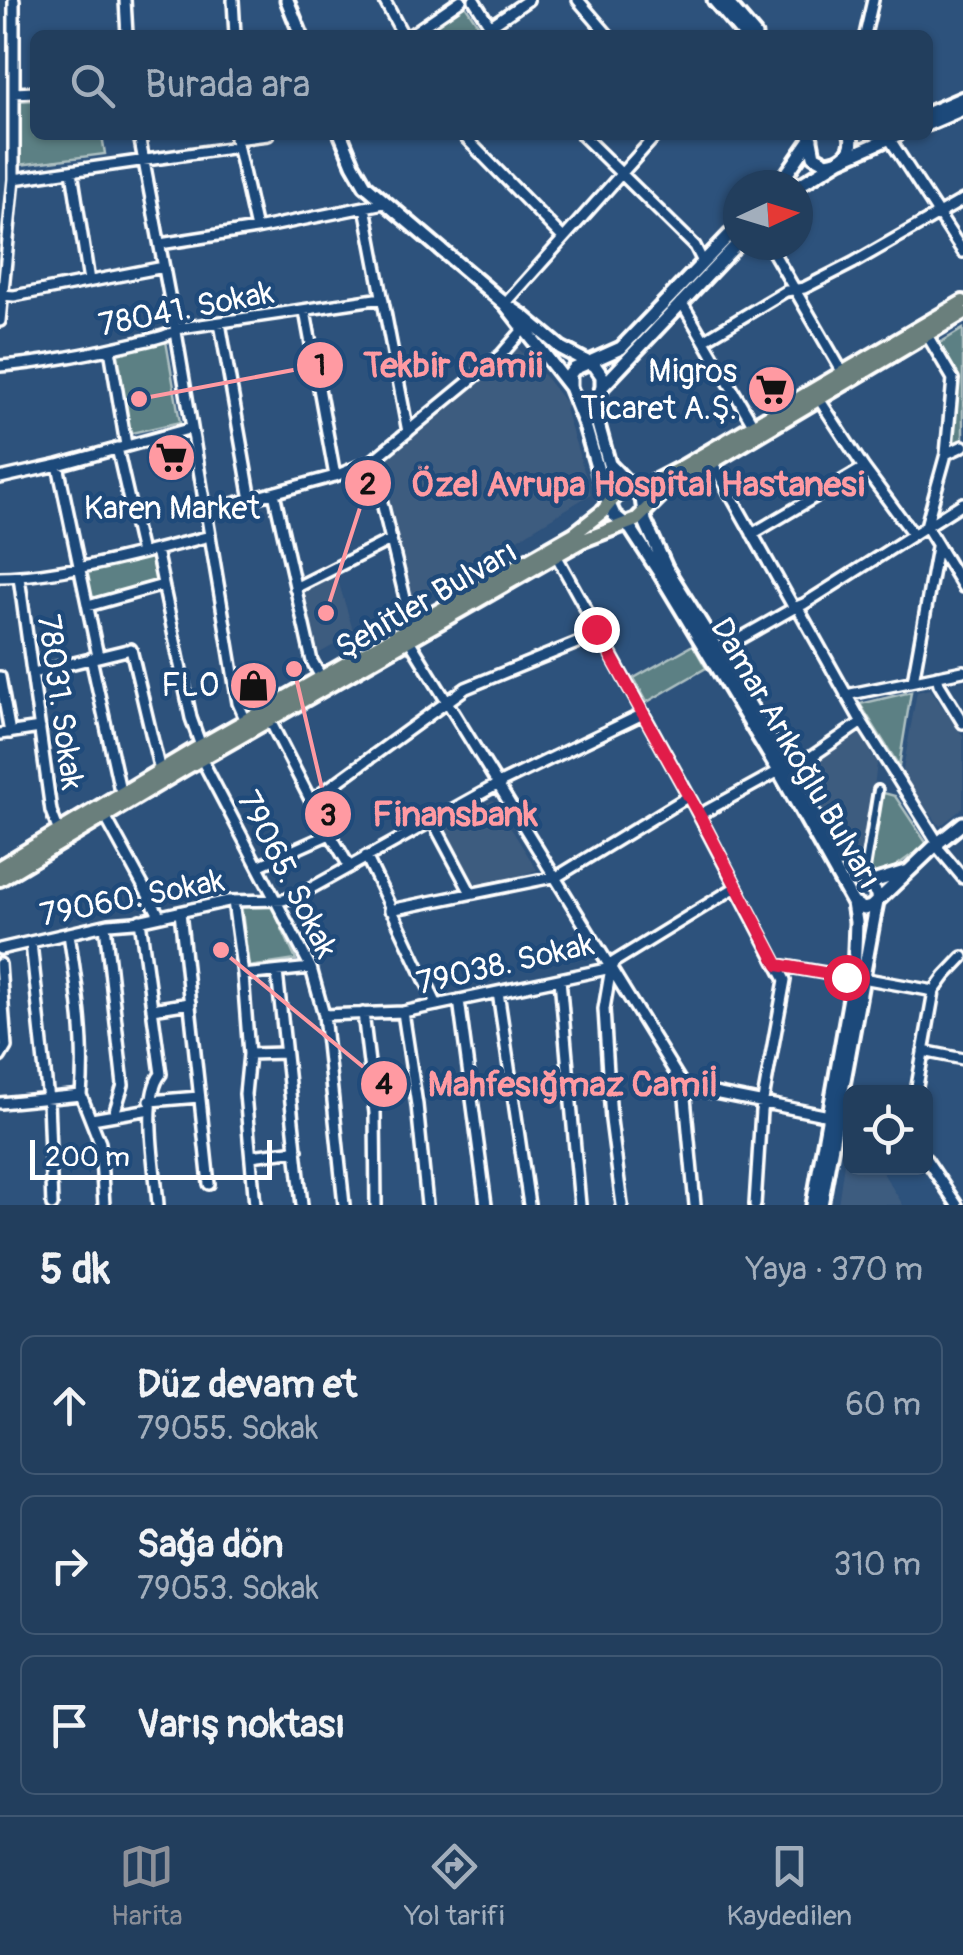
<!DOCTYPE html>
<html lang="tr">
<head>
<meta charset="utf-8">
<style>
  :root { --surface:#223e5d; --page:#2e4966; --text:#f1f3f6; --muted:#a2aebc; --line:#3f5772; --accent:#8c9099 }
  body { margin:0; font-family:Pangolin,sans-serif; background:var(--page); color:var(--text) }
  .controls { position:absolute; right:30px; bottom:30px; display:grid; overflow:hidden; border-radius:15px; box-shadow:0 2px 8px #0004 }
  .controls button { width:90px; height:90px; display:grid; place-items:center; padding:0; border:0; border-bottom:2px solid var(--line); background:var(--surface); color:var(--text); font:50px sans-serif }
  .compass { position:absolute; left:723px; top:170px; width:90px; height:90px; border-radius:50%; background:var(--surface); box-shadow:0 2px 8px #0004; rotate:86deg }
  .scale { position:absolute; left:30px; bottom:25px; width:242px; box-sizing:border-box; padding-left:10px; border:5px solid #fff; border-top:0; font-size:28px; line-height:35px; white-space:nowrap; color:#fff; -webkit-text-stroke:8px #1f4a7a; paint-order:stroke }
  .stop { position:absolute; width:30px; height:30px; margin:-22px; border:8px solid #e11d48; border-radius:50%; background:#fff }
  .stop.end { background:#e11d48; border-color:#fff; box-shadow:0 2px 10px #0008 }
  .list { margin:0; padding:0; list-style:none }
  h2 { display:flex; justify-content:space-between; align-items:center; height:130px; margin:0; padding:0 40px; font-size:42px }
  h2 small { font-size:32px; font-weight:400; color:var(--muted) }
  .list li { display:grid; grid-template-columns:65px 1fr auto; gap:30px; align-items:center; box-sizing:border-box; height:140px; margin:0 20px 20px; padding:0 20px; border:2px solid var(--line); border-radius:15px }
  .list b { display:block; font-size:38px; white-space:nowrap }
  .list p { margin:0; font-size:32px; white-space:nowrap; color:var(--muted) }
  .list em { font-size:32px; font-style:normal; color:var(--muted) }
  .icon { flex:none; width:55px; height:55px; fill:none; stroke:currentColor; stroke-width:2; stroke-linecap:round; stroke-linejoin:round }
  .map { position:relative; flex:none; width:963px; height:1205px; overflow:hidden }
  .search { position:absolute; background:var(--surface); box-shadow:0 2px 8px #0004; left:30px; right:30px; top:30px; height:110px; display:flex; align-items:center; gap:25px; box-sizing:border-box; padding:0 35px; border-radius:15px; color:var(--muted); font-size:38px }
  .sheet { height:610px; background:var(--surface) }
  nav { display:flex; justify-content:space-around; align-items:center; box-sizing:border-box; height:140px; border-top:2px solid var(--line); background:var(--surface); font-size:28px; color:var(--muted) }
  nav a { display:grid; justify-items:center; gap:5px }
  nav .on { color:var(--accent) }
  .map>svg:first-child { display:block }
</style>
</head>
<body>
<div class="map">
<svg width="963" height="1205" viewBox="0 0 963 1205">
  <rect width="100%" height="100%" fill="#2d527c"/>
  <filter id="ink" filterUnits="userSpaceOnUse"><feTurbulence type="fractalNoise" baseFrequency=".01" numOctaves="2"/><feDisplacementMap in="SourceGraphic" scale="20" xChannelSelector="R" yChannelSelector="G"/><feConvolveMatrix kernelMatrix="1 2 1 2 8 2 1 2 1" color-interpolation-filters="sRGB"/></filter>
  <g filter="url(#ink)">
    <path fill="#3e5c7f" d="M 517,347 L 547,379 L 569,407 L 565,409 L 591,494 L 408,606 L 378,464 Z
      M 335,570 L 354,634 L 316,655 L 299,591 Z
      M 930,689 L 963,736 L 963,808 L 940,826 L 902,776 L 917,692 Z
      M 860,733 L 877,763 L 864,866 L 852,864 L 799,772 Z
      M 493,800 L 537,870 L 473,891 L 439,826 Z
      M 850,1121 L 850,1168 L 880,1168 L 903,1205 L 838,1205 Z"/>
    <path fill="#5c8084" stroke="#aec0c2" stroke-width="2.5" d="M 463,2 L 485,35 L 412,35 Z
      M 35,100 L 35,135 L 102,135 L 105,154 L 19,165 L 17,101 Z
      M 963,329 L 963,442 L 952,448 L 959,380 L 938,344 Z
      M 166,341 L 180,422 L 127,434 L 111,353 Z
      M 153,551 L 159,582 L 92,599 L 84,566 Z
      M 693,645 L 706,668 L 647,702 L 634,678 Z
      M 911,692 L 899,766 L 860,704 Z
      M 880,792 L 895,796 L 927,844 L 886,873 L 868,875 Z
      M 270,902 L 296,960 L 249,967 L 241,904 Z"/>
    <g fill="none" stroke-linecap="round" stroke-linejoin="round">
      <defs>
        <path id="pedestrian" d="M 864,875 L 878,790"/>
        <path id="minor" d="M 125,0 L 127,35
          M 233,0 L 235,35
          M 384,0 L 403,35
          M 474,0 L 496,35
          M 578,0 L 608,35
          M 490,26 L 528,0
          M 410,35 L 461,0
          M 865,35 L 873,0
          M 14,93 L 35,92
          M 139,135 L 176,332 L 238,703 L 246,721
          M 235,135 L 256,229
          M 463,135 L 563,238
          M 582,135 L 695,246 L 703,262
          M 889,138 L 963,252
          M 235,139 L 268,135
          M 72,171 L 89,281
          M 14,179 L 237,147
          M 365,207 L 408,432
          M 160,244 L 256,229 L 384,203
          M 769,245 L 843,373
          M 2,295 L 14,296 L 164,267
          M 680,303 L 685,308 L 754,426
          M 505,304 L 656,135
          M 305,311 L 335,476
          M 0,321 L 14,179 L 14,0
          M 220,323 L 251,500
          M 704,340 L 786,291 L 804,288 L 853,263 L 963,200
          M 110,349 L 126,445
          M 0,366 C 45,363 91,353 135,343 C 151,339 167,337 181,328 L 382,298
          M 819,399 L 864,468 L 913,534
          M 117,448 L 141,553
          M 946,454 L 963,446
          M 372,461 L 412,627
          M 712,462 L 794,608
          M 58,465 L 98,656
          M 0,478 L 58,465 L 192,428
          M 274,493 L 312,661 L 322,679
          M 206,511 L 335,476 L 372,461 L 501,355 L 528,324
          M 926,526 L 946,454 L 953,379 L 927,335
          M 926,526 L 963,587
          M 752,534 L 864,468
          M 156,550 L 191,718 L 201,746
          M 556,555 L 691,800 L 785,980 L 761,1111 L 755,1205
          M 0,577 C 64,576 147,552 210,536
          M 19,577 L 51,811 L 59,832
          M 295,588 L 390,540
          M 88,606 L 163,585
          M 798,608 L 860,719 L 938,843 L 939,849 L 963,878
          M 409,640 L 684,1087 L 695,1205
          M 718,651 L 794,608 L 804,604 L 963,503
          M 91,658 L 119,786 L 123,793
          M 33,673 L 131,649 L 160,771
          M 937,676 L 939,684 L 963,723
          M 0,677 L 10,733
          M 913,681 L 937,547
          M 846,695 L 963,671
          M 269,719 L 311,801 L 349,866
          M 0,734 L 40,728
          M 201,758 L 311,968 L 324,1015 L 344,1205
          M 789,772 L 862,722
          M 311,801 L 466,688 L 599,634
          M 699,815 L 779,771
          M 105,816 L 159,915
          M 432,820 L 471,893
          M 366,856 L 437,1005
          M 258,866 L 330,834
          M 233,901 L 243,975 L 249,1054 L 245,1094 L 255,1205
          M 390,910 L 558,876 L 689,796
          M 180,912 L 209,1184
          M 140,920 L 161,1074 C 141,1097 156,1173 158,1205
          M 105,925 L 123,1085 L 114,1114
          M 31,943 L 48,1100 L 52,1205
          M 0,949 L 109,924 L 134,922 L 228,901 L 283,900 L 297,896 L 502,782 L 643,714
          M 0,964 L 6,1047 L 0,1057
          M 778,965 L 854,978
          M 611,968 L 604,1009 L 611,1120 L 622,1205
          M 277,972 L 302,1205
          M 243,975 L 311,968
          M 862,978 L 934,991
          M 560,979 L 580,1205
          M 498,992 L 529,1205
          M 459,1000 L 486,1205
          M 152,1009 L 190,1003
          M 403,1012 L 417,1105 L 427,1205
          M 363,1013 L 375,1113 L 376,1205
          M 324,1015 L 403,1012 L 611,968 L 614,962 L 736,887
          M 923,1051 L 963,1059
          M 249,1054 L 285,1053
          M 684,1087 L 829,1116
          M 916,1092 L 934,991 L 945,976 L 963,957
          M 81,1095 L 100,1143 L 104,1205
          M 150,1101 L 199,1097
          M 0,1103 L 81,1095 C 86,1042 77,987 69,934
          M 92,1119 L 150,1109
          M 251,1156 L 297,1150
          M 926,1159 L 957,1205"/>
        <path id="secondary" d="M 287,0 L 301,35
          M 714,0 L 744,35
          M 725,0 L 755,35
          M 928,113 L 963,98
          M 928,124 L 963,109
          M 341,135 L 353,164 L 365,185 L 505,304 L 523,316 L 561,348 L 595,366 L 602,376 L 602,387
          M 810,135 L 814,156 L 827,163 C 842,161 855,152 851,135
          M 779,185 L 811,139
          M 798,186 L 840,160 L 897,135
          M 738,243 L 602,387 L 597,402 L 596,417 L 609,464 L 642,498 L 645,521 L 666,568 L 718,651 L 841,860 C 848,868 876,889 877,895 C 878,901 876,907 875,912 L 821,1205
          M 505,304 L 570,387 L 584,422 L 605,495 L 614,515 L 631,529 L 659,572 L 779,771 L 853,903 L 856,922 L 854,975 L 813,1205
          M 570,387 L 570,374 L 574,369 L 621,348 L 738,226
          M 866,884 L 905,872
          M 853,903 L 864,909 L 871,907 L 938,843 L 963,823"/>
        <path id="primary" d="M 0,867 L 201,746 L 574,534 L 602,512 L 618,493 L 650,484 L 681,468 L 963,302
          M 0,879 L 185,768 L 581,541 L 636,520 L 662,494 L 684,479 L 963,313"/>
      </defs>
      <use href="#pedestrian" stroke="#fff" stroke-width="14"/>
      <use href="#minor" stroke="#fff" stroke-width="16"/>
      <use href="#secondary" stroke="#fff" stroke-width="19"/>
      <use href="#primary" stroke="#fff" stroke-width="20"/>
      <use href="#pedestrian" stroke="#1f4a7a" stroke-width="6"/>
      <use href="#minor" stroke="#1f4a7a" stroke-width="9"/>
      <use href="#secondary" stroke="#1f4a7a" stroke-width="11"/>
      <use href="#primary" stroke="#6b7f7c" stroke-width="12"/>
    </g>
  </g>
  <g fill="none" stroke-linecap="round" stroke-linejoin="round" filter="url(#ink)">
    <path stroke="#e11d48" stroke-width="12" d="M 596,629 L 702,820 L 778,965 L 846,977"/>
  </g>
  <defs>
    <symbol id="supermarket-disc" viewBox="-11 -11 22 22"><circle r="9.5" fill="#ff9aa2" stroke="#1f4a7a"/><path d="M-6-5.5h2.5l.6 2H6L4.5 2H-2.5L-4.4-4H-6ZM-1.5 3.2a1.3 1.3 0 1 0 .1 0ZM3 3.2a1.3 1.3 0 1 0 .1 0Z" fill="#111"/></symbol>
    <symbol id="shop-disc" viewBox="-11 -11 22 22"><circle r="9.5" fill="#ff9aa2" stroke="#1f4a7a"/><path d="M-5-2.5h2.3a2.7 3.5 0 0 1 5.4 0H5L5.5 6h-11ZM-1.5-2.5h3a1.5 2.3 0 0 0-3 0Z" fill="#111"/></symbol>
  </defs>
  <g fill-rule="evenodd">
    <use href="#supermarket-disc" x="744" y="362" width="55" height="55"/>
    <use href="#supermarket-disc" x="144" y="430" width="55" height="55"/>
    <use href="#shop-disc" x="226" y="658" width="55" height="55"/>
  </g>
  <g text-anchor="middle" stroke-width="9" stroke-linejoin="round" paint-order="stroke">
    <g font-size="32" fill="#fff" stroke="#1f4a7a">
      <text transform="translate(186 308) rotate(-11)" y="11">78041. Sokak</text>
      <text transform="translate(426 599) rotate(-30)" y="11">Şehitler Bulvarı</text>
      <text transform="translate(61 702) rotate(82)" y="11">78031. Sokak</text>
      <text transform="translate(796 753) rotate(60)" y="11">Damar Arıkoğlu Bulvarı</text>
      <text transform="translate(288 874) rotate(63)" y="11">79065. Sokak</text>
      <text transform="translate(132 897) rotate(-11)" y="11">79060. Sokak</text>
      <text transform="translate(505 963) rotate(-13)" y="11">79038. Sokak</text>
    </g>
    <g font-size="32" fill="#fff" stroke="#1f4a7a" text-anchor="end">
      <text x="737" y="382">Migros<tspan x="737" dy="37">Ticaret A.Ş.</tspan></text>
      <text x="172" y="519" text-anchor="middle">Karen Market</text>
      <text x="219" y="696">FLO</text>
    </g>
  </g>
  <path fill="none" stroke="#ff9aa2" stroke-width="4" d="M139 399L320 365M326 613L368 483M294 669L328 814M221 950L384 1084"/>
  <g fill="#ff9aa2" stroke="#1f4a7a" stroke-width="4">
    <circle cx="139" cy="399" r="10"/>
    <circle cx="326" cy="613" r="10"/>
    <circle cx="294" cy="669" r="10"/>
    <circle cx="221" cy="950" r="10"/>
    <circle cx="320" cy="365" r="25"/>
    <circle cx="368" cy="483" r="25"/>
    <circle cx="328" cy="814" r="25"/>
    <circle cx="384" cy="1084" r="25"/>
  </g>
  <g font-size="30" text-anchor="middle" font-weight="bold" fill="#111">
    <text x="320" y="375">1</text>
    <text x="368" y="494">2</text>
    <text x="328" y="825">3</text>
    <text x="384" y="1094">4</text>
  </g>
  <g font-size="35" text-anchor="middle" font-weight="bold" fill="#ff9aa2" stroke="#1f4a7a" stroke-width="9" stroke-linejoin="round" paint-order="stroke">
    <text x="453" y="377">Tekbir Camii</text>
    <text x="638" y="496">Özel Avrupa Hospital Hastanesi</text>
    <text x="455" y="826">Finansbank</text>
    <text x="573" y="1096">Mahfesığmaz Camiİ</text>
  </g>
</svg>
<div class="controls">
<button><svg class="icon" aria-label="locate" viewBox="0 0 24 24"><circle cx="12" cy="12" r="6"/><path d="M12 2v4M12 18v4M2 12h4M18 12h4"/></svg></button>
</div>
<svg class="compass" viewBox="-18 -18 36 36"><path d="M0-13l5 13h-10z" fill="#e53935"/><path d="M0 13l5-13h-10z" fill="#a2aebc"/></svg>
<div class="scale">200 m</div>
<div class="stop" style="left:846px;top:977px"></div>
<div class="stop end" style="left:596px;top:629px"></div>
<div class="search"><svg class="icon" aria-label="search" viewBox="0 0 24 24"><circle cx="10" cy="10" r="6"/><path d="M15 15l6 6"/></svg>Burada ara</div>
</div>
<section class="sheet">
<h2>5 dk<small>Yaya · 370 m</small></h2>
<ul class="list">
<li><svg class="icon" aria-label="ahead" viewBox="0 0 24 24"><path d="M12 20V5M6 11l6-6 6 6"/></svg><div><b>Düz devam et</b><p>79055. Sokak</p></div><em>60 m</em></li>
<li><svg class="icon" aria-label="right" viewBox="0 0 24 24"><path d="M7 20v-9h11M14 6l5 5-5 5"/></svg><div><b>Sağa dön</b><p>79053. Sokak</p></div><em>310 m</em></li>
<li><svg class="icon" aria-label="arrive" viewBox="0 0 24 24"><path d="M6 21V4h12l-3 4 3 4H6"/></svg><div><b>Varış noktası</b></div></li>
</ul>
</section>
<nav>
<a class="on"><svg class="icon" aria-label="map" viewBox="0 0 24 24"><path d="M3 6l6-2 6 2 6-2v14l-6 2-6-2-6 2zM9 4v14M15 6v14"/></svg>Harita</a>
<a><svg class="icon" aria-label="directions" viewBox="0 0 24 24"><path d="M12 3l9 9-9 9-9-9zM9 14v-3h6M13 9l2 2-2 2"/></svg>Yol tarifi</a>
<a><svg class="icon" aria-label="saved" viewBox="0 0 24 24"><path d="M7 4h10v16l-5-4-5 4z"/></svg>Kaydedilen</a>
</nav>
</body>
</html>
